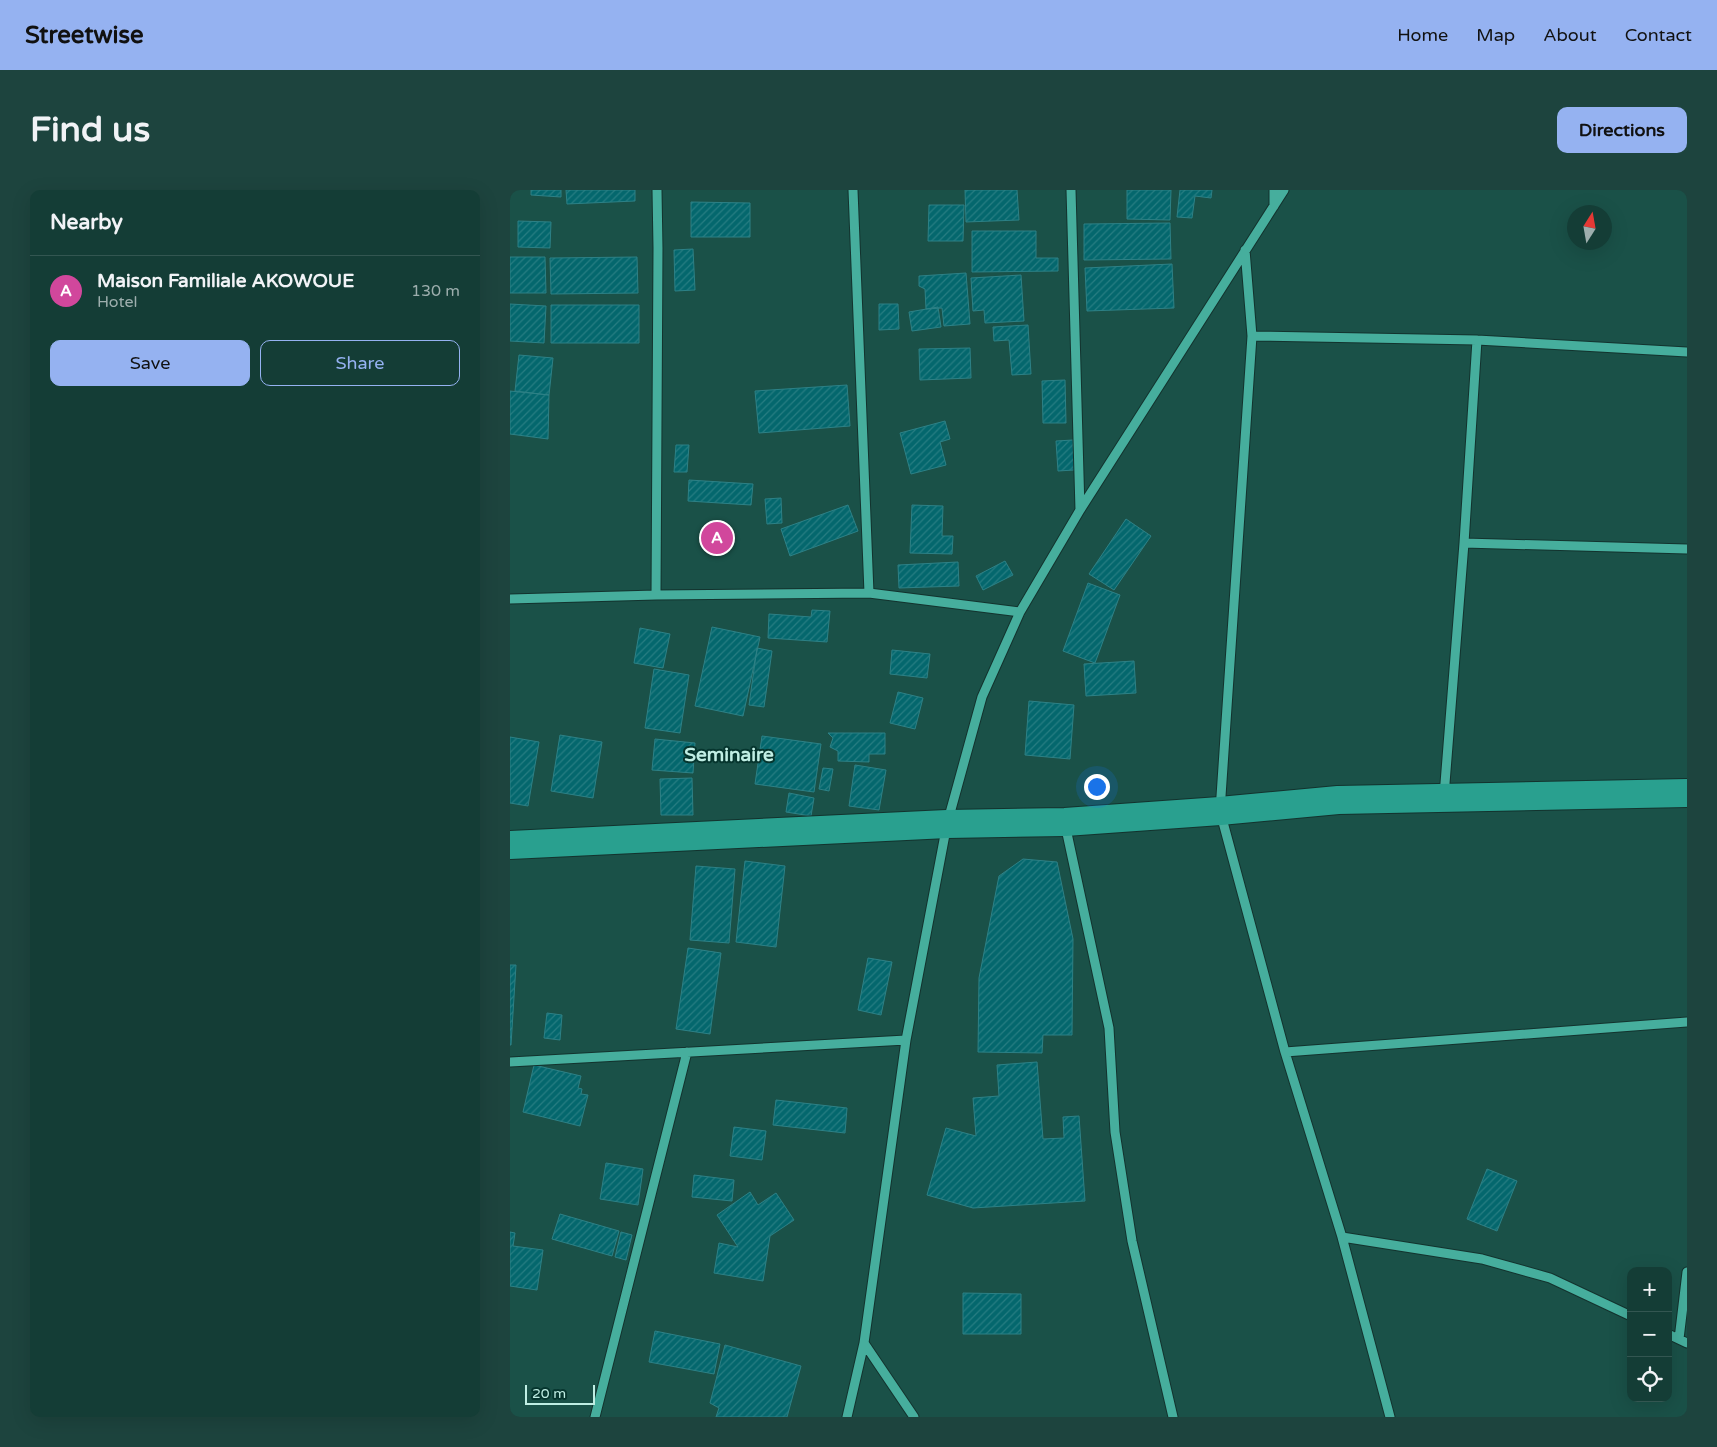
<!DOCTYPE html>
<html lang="en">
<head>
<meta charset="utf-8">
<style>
  :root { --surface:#143d36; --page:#1d443e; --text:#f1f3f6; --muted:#9daead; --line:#335651; --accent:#95b2f1 }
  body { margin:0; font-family:"Varela Round",sans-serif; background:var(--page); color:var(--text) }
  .controls { position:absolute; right:15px; bottom:15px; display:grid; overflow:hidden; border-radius:10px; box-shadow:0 5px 20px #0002 }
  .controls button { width:45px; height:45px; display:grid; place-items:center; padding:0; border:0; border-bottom:1px solid var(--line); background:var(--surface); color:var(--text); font:25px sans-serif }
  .compass { position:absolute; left:1057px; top:15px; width:45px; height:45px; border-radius:50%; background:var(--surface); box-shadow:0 5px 20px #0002; rotate:11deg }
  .scale { position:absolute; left:15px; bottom:12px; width:70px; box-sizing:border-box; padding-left:5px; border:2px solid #c0eee4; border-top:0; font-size:14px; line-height:18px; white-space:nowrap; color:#c0eee4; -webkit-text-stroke:4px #06352e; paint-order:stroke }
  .you { position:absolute; left:586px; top:596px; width:18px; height:18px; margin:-12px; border:4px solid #fff; border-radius:50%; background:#1a73e8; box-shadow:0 0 0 8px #1a73e833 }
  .badge { display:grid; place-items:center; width:32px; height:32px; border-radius:50%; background:var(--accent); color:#fff; font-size:16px; font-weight:700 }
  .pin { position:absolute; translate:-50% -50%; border:2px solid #fff; box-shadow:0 1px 5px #0006 }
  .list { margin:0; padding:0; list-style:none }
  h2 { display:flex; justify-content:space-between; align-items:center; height:65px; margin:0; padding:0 20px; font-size:21px }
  h2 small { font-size:16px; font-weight:400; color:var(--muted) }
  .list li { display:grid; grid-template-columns:32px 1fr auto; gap:15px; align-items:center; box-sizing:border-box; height:70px; padding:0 20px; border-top:1px solid var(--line) }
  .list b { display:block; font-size:19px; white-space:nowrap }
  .list p { margin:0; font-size:16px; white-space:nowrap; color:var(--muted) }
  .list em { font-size:16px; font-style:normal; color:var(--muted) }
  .actions { display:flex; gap:10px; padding:15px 20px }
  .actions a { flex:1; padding:11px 0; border:1px solid var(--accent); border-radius:10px; text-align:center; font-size:18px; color:var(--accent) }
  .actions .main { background:var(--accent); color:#111 }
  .icon { flex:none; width:28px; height:28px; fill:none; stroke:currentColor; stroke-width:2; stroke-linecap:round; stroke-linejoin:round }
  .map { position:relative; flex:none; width:1177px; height:1227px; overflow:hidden; border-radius:10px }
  header { display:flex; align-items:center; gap:30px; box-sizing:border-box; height:70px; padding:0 25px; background:var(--accent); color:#111 }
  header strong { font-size:24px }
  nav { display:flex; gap:28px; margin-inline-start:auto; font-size:18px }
  .intro { display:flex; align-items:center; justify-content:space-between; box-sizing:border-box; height:120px; padding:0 30px }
  h1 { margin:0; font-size:35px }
  .button { padding:12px 22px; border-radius:10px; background:var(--accent); color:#111; font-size:18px; font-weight:700 }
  main { display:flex; gap:30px; padding:0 30px }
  aside { flex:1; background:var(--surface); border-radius:10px; box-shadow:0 5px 20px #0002 }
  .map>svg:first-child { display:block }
</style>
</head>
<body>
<header>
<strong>Streetwise</strong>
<nav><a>Home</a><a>Map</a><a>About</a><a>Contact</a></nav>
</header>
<div class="intro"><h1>Find us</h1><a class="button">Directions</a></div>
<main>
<aside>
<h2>Nearby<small></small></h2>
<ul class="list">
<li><span class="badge" style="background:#d1479c">A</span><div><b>Maison Familiale AKOWOUE</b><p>Hotel</p></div><em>130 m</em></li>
</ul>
<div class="actions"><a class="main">Save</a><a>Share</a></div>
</aside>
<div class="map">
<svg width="1177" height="1227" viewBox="0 0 1177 1227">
  <defs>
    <pattern id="building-hatch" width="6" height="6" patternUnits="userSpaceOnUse" patternTransform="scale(1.25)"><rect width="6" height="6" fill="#04676d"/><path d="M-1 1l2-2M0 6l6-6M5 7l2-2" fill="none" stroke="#277d82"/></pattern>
  </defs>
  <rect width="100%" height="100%" fill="#1a5148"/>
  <path fill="url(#building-hatch)" stroke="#2d8186" d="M 21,0 L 51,0 L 51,7 L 21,5 Z
    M 56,0 L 125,0 L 125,11 L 57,14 Z
    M 455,0 L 507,0 L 509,30 L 456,32 Z
    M 617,0 L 661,0 L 660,30 L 617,29 Z
    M 670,0 L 702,0 L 701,8 L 685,6 L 682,28 L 667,27 Z
    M 181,12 L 240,13 L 240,47 L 181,47 Z
    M 419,15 L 454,15 L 453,51 L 418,51 Z
    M 8,31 L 41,32 L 40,58 L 8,57 Z
    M 660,33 L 661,69 L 574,70 L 574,34 Z
    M 462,41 L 526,41 L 526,68 L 548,68 L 548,81 L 462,82 Z
    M 183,59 L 185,100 L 165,101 L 164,60 Z
    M 0,67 L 35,67 L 36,103 L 0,103 Z
    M 127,67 L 128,103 L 41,104 L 40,68 Z
    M 662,74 L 664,118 L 577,121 L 575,78 Z
    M 456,83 L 460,134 L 434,136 L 432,118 L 416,119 L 415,99 L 409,96 L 409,86 Z
    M 511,85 L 514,131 L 475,133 L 474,120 L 463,121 L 461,88 Z
    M 0,114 L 36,116 L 34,153 L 0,151 Z
    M 369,114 L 388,114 L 389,139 L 369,140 Z
    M 41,115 L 129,115 L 129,153 L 41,153 Z
    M 428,117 L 431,137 L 402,141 L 399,122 Z
    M 518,135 L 521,184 L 502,185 L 499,150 L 484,151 L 483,137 Z
    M 460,158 L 461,188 L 410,190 L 409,159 Z
    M 9,165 L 43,168 L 39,205 L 5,201 Z
    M 555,190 L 556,233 L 533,233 L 532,191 Z
    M 337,195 L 340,236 L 249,243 L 245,201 Z
    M 0,201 L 39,205 L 38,249 L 0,244 Z
    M 435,231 L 440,249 L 430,252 L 436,275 L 401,284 L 390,243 Z
    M 563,250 L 564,280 L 548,281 L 546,251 Z
    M 166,255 L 179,255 L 177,282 L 164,282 Z
    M 179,290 L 243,294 L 241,315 L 178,311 Z
    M 271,308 L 272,333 L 257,334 L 255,309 Z
    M 338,315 L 348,341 L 280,366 L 271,339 Z
    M 402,315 L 433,316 L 432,346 L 443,346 L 442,364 L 400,363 Z
    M 616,329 L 641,346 L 604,400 L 579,384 Z
    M 495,371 L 503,385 L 473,400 L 466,386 Z
    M 448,372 L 449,396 L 389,398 L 388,375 Z
    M 578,393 L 610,405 L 585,473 L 553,461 Z
    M 302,420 L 320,421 L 317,452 L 258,448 L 259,424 L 301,427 Z
    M 202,437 L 250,447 L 233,526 L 185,516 Z
    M 130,438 L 160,444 L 153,478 L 124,473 Z
    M 247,458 L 262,461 L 254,517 L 239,515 Z
    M 382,460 L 420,464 L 417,488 L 380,484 Z
    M 624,471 L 626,503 L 576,506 L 574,474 Z
    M 144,479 L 179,485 L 170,543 L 135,538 Z
    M 388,502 L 413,508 L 405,539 L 380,533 Z
    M 519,511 L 564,515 L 560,569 L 515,565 Z
    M 318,543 L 375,543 L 375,564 L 359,564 L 359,572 L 328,571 L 328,561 L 320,557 L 323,548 Z
    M 50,545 L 92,552 L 83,608 L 41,601 Z
    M 252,546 L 311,554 L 304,602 L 245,594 Z
    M 0,547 L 29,552 L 18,616 L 0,613 Z
    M 145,549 L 185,553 L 183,583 L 142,580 Z
    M 345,575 L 376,580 L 369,620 L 339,616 Z
    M 313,578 L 323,579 L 319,601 L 309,599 Z
    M 182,588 L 183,625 L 151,625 L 150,589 Z
    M 279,603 L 304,608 L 301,626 L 276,622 Z
    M 513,669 L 547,672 L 563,749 L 562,845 L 533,845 L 532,863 L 468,862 L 469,788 L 489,686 Z
    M 235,671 L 275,676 L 266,757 L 226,752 Z
    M 186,676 L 225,679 L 219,753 L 180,750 Z
    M 178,758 L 211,763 L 200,844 L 166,839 Z
    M 358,768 L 382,772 L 371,825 L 348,820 Z
    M 0,775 L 6,775 L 1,855 L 0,855 Z
    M 37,823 L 52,825 L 50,850 L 34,848 Z
    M 527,872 L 533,949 L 554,948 L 553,927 L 569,926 L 575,1011 L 463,1018 L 417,1005 L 436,938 L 466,946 L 463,908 L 489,906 L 487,875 Z
    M 24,875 L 71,886 L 68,898 L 72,899 L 71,904 L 78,905 L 70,936 L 13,922 Z
    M 266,910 L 337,918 L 335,943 L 263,935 Z
    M 224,937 L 256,941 L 252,970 L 220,966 Z
    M 96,973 L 133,979 L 128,1015 L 90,1009 Z
    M 977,979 L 1007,991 L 987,1041 L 957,1029 Z
    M 184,985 L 224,990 L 222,1011 L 182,1007 Z
    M 240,1002 L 248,1015 L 266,1003 L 284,1030 L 260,1046 L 253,1091 L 204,1083 L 209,1053 L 228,1057 L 207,1025 Z
    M 50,1024 L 109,1041 L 102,1066 L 42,1049 Z
    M 0,1042 L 5,1043 L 3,1056 L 33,1060 L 27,1100 L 0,1096 Z
    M 111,1042 L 122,1045 L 116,1070 L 105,1067 Z
    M 453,1103 L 511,1104 L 511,1144 L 453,1144 Z
    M 145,1141 L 210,1154 L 204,1184 L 139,1172 Z
    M 215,1155 L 291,1176 L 277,1227 L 206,1227 L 209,1218 L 200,1213 Z"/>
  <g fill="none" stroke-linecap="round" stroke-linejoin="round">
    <defs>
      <path id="minor" d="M 343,0 L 359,403
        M 561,0 L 570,320
        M 764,16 L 764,0
        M 735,60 L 742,146 L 710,621 L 775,862 L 832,1047 L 880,1227
        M 742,146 L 967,150 L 1177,162
        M 954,353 L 1177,359
        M 146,405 L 148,58 L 147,0
        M 0,409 L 146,405 L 359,403 L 510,422
        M 934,606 L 954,353 L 967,150
        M 555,634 L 599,838 L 605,942 L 622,1051 L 663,1227
        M 775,862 L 1177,832
        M 0,872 L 396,850
        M 832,1047 L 972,1069 L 1040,1088 L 1121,1126
        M 1158,1144 L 1177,1153
        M 1169,1149 L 1177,1082
        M 354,1153 L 404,1227
        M 85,1227 L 177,862
        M 337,1227 L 354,1153 L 396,850 L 437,634 L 472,507 L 510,422 L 570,320 L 774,0"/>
      <path id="major" d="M 0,655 L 437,634 L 555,632 L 710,621 L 828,610 L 1177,603"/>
    </defs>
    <use href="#minor" stroke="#13332e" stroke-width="11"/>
    <use href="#major" stroke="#13332e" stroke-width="30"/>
    <use href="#minor" stroke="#46ae9d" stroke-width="9"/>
    <use href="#major" stroke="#29a08f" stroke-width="28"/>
  </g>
  <g text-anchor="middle" stroke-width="4" stroke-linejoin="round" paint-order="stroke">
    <g font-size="19" font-weight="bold" fill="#c0eee4" stroke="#06352e">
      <text x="219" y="571">Seminaire</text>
    </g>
  </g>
</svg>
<div class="controls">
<button>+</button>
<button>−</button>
<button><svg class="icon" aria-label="locate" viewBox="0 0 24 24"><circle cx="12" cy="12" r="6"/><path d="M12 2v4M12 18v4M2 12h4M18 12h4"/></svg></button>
</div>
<svg class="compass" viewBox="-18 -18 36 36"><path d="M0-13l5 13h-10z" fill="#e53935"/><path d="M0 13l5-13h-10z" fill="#9daead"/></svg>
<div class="scale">20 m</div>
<div class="you"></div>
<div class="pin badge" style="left:207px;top:348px;background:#d1479c">A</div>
</div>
</main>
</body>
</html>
